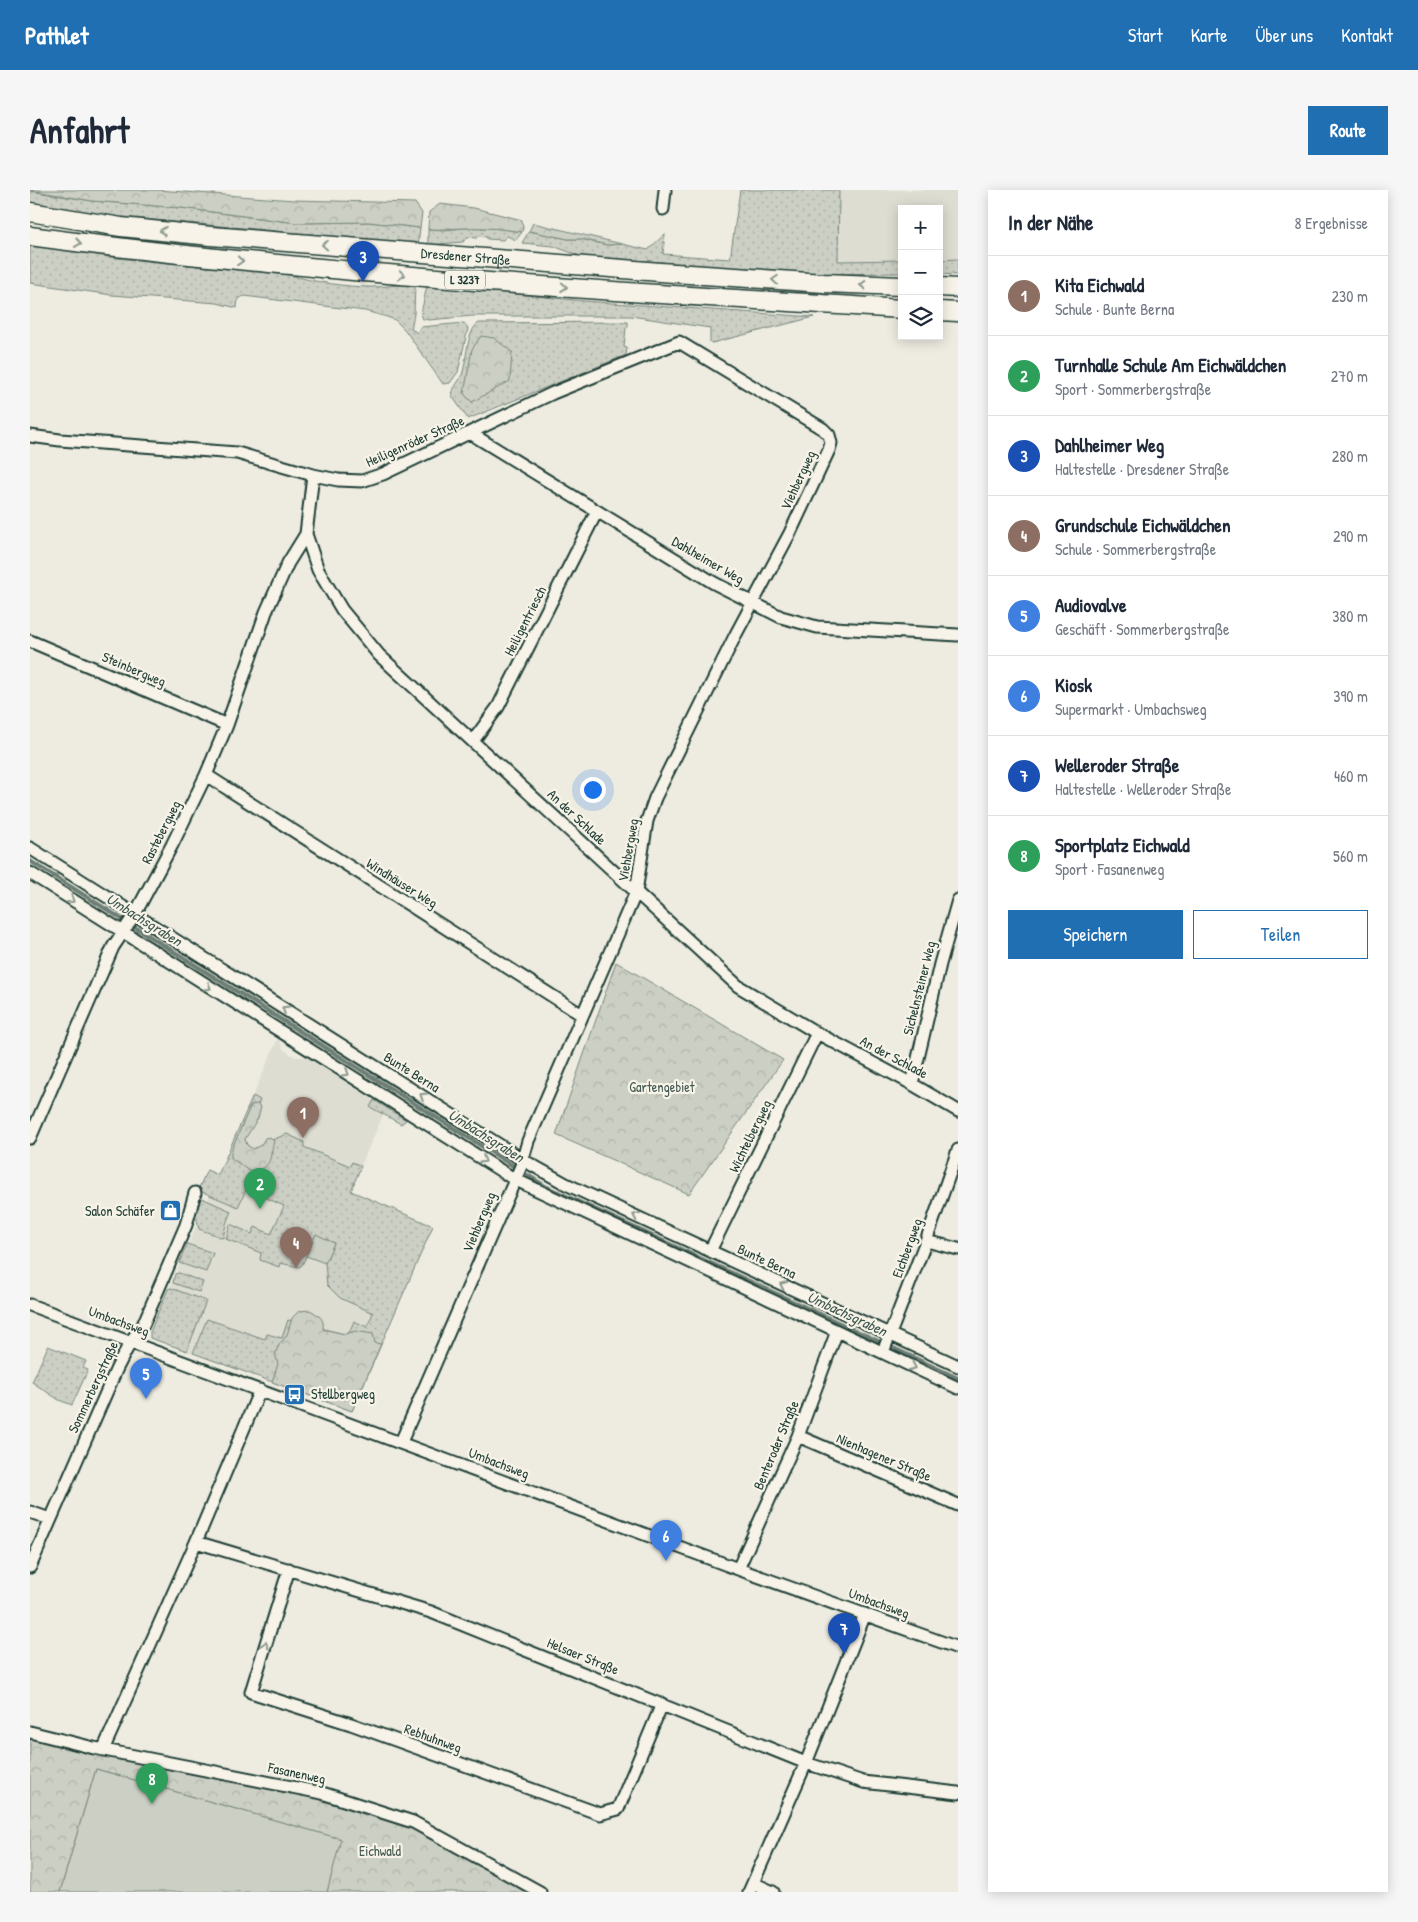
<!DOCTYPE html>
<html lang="de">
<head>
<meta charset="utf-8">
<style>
  :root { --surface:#fff; --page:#f6f6f7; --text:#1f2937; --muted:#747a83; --line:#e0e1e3; --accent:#1f6fb2 }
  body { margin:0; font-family:"Patrick Hand",sans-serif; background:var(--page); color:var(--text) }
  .controls { position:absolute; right:15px; top:15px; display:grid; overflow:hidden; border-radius:0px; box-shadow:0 2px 12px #0003 }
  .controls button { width:45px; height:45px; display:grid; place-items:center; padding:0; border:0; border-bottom:1px solid var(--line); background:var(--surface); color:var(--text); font:25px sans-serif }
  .you { position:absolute; left:562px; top:599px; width:18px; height:18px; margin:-12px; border:4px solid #fff; border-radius:50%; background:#1a73e8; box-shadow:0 0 0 8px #1a73e833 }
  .badge { display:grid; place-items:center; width:32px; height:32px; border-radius:50%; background:var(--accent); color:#fff; font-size:16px; font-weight:700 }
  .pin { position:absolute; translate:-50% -41px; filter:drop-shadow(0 1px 2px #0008) }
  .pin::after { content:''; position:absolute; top:26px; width:18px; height:15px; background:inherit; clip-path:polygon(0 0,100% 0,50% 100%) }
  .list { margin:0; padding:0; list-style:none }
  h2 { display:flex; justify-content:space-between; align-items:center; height:65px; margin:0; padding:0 20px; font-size:21px }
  h2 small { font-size:16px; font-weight:400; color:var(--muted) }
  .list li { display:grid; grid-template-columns:32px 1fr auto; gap:15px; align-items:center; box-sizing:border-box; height:80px; padding:0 20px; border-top:1px solid var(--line) }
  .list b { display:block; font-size:19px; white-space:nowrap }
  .list p { margin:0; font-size:16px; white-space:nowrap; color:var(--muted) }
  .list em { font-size:16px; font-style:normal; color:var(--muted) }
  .actions { display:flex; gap:10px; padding:15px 20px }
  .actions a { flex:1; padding:11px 0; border:1px solid var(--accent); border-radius:0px; text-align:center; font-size:18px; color:var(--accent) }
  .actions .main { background:var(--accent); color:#fff }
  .icon { flex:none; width:28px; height:28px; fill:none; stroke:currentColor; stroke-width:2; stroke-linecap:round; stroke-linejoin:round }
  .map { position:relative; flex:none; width:928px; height:1702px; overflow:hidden; border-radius:0px }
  header { display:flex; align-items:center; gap:30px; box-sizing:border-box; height:70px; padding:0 25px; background:var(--accent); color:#fff }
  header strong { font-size:24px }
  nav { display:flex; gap:28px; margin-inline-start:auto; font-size:18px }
  .intro { display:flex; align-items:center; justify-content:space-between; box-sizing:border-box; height:120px; padding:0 30px }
  h1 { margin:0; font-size:35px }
  .button { padding:12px 22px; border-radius:0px; background:var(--accent); color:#fff; font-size:18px; font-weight:700 }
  main { display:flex; gap:30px; padding:0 30px }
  aside { flex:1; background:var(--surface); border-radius:0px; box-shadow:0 2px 12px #0003 }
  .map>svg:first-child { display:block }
</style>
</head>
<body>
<header>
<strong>Pathlet</strong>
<nav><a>Start</a><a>Karte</a><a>Über uns</a><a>Kontakt</a></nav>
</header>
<div class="intro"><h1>Anfahrt</h1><a class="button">Route</a></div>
<main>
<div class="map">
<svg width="928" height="1702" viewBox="0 0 928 1702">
  <defs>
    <pattern id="grass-dots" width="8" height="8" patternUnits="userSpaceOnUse" patternTransform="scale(1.25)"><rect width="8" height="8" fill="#cccfc4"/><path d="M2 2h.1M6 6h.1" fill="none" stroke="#afb3a9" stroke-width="1.8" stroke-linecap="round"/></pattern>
    <pattern id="forest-crowns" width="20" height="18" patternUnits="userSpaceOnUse" patternTransform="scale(1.25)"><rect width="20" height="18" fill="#cccfc4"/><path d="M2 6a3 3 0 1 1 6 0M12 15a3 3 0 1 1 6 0" fill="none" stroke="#afb3a9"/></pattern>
  </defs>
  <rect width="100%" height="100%" fill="#eeece1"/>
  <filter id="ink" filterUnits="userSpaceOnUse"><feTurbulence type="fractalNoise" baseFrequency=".02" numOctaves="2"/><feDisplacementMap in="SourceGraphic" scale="10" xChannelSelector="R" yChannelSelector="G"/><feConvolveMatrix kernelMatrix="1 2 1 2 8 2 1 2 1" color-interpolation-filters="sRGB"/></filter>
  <g filter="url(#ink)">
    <path fill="#ddddd2" d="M 809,0 L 928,0 L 928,69 L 909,70 L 909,19 L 872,19 L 872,70 L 808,71 Z
      M 248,848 L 254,860 L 265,867 L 277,867 L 356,918 L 320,1001 L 403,1036 L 351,1154 L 242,1192 L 120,1148 L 120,1142 Z"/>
    <path fill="url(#grass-dots)" stroke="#76867c" d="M 710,0 L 809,0 L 808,71 L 872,70 L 872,83 L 789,84 L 550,66 L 523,56 L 492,53 L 499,41 L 538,49 L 551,49 L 577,55 L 592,54 L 618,60 L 635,44 L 633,64 L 700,69 Z
      M 0,1 L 62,11 L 151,18 L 267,33 L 339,32 L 390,38 L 388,54 L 92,27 L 0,12 Z
      M 435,38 L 464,38 L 492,42 L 486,50 L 477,46 L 473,50 L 457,49 L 457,47 L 447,46 L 447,48 L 437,47 L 433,52 L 398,55 L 398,39 L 414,40 Z
      M 0,55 L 86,68 L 260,85 C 285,92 315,97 342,97 C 356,97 370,94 385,94 L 384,124 L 381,139 L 388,143 L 390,137 L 434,133 L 438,138 L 428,182 L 420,193 L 413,194 L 375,140 L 365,130 L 357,127 L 335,121 L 214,106 L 208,109 L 207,118 L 187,113 L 82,105 L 0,93 Z
      M 928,69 L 928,85 L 909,84 L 909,70 Z
      M 397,95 L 554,111 L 784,127 L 682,153 L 680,152 L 680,138 L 601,126 L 442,126 L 399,130 L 393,129 L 391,124 Z
      M 598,132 L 598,137 L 596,138 L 594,157 L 597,158 L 596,165 L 438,229 L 422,206 C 422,198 429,192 432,185 C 437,171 436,141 449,133 Z
      M 110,735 L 483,970 L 485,972 L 481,981 L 104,744 Z
      M 223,906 L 230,910 L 210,956 L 230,965 L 237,952 L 257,944 L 274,952 L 274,957 L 320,976 L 322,972 L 331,976 L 321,1001 L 403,1036 L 322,1221 L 163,1163 L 177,1129 L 235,1149 L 237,1144 L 252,1148 L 258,1130 L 318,1145 L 324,1131 L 337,1137 L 343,1123 L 310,1108 L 297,1095 L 295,1073 L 304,1053 L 286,1045 L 272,1075 L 269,1077 L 250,1073 L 249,1077 L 230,1070 L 231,1063 L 196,1049 L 200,1034 L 222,1044 L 225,1037 L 241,1044 L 254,1016 L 228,1004 L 229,1001 L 218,996 L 208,1017 L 168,1000 L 177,980 L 188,985 Z
      M 344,910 L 376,930 L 371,934 L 340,917 Z
      M 165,1005 L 201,1021 L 196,1034 L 193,1048 L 169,1039 L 167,1030 L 164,1026 Z
      M 157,1054 L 183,1063 L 176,1082 L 149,1073 Z
      M 149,1083 L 173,1092 L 169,1102 L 143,1093 L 145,1084 Z
      M 141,1098 L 176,1111 L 157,1161 L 120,1148 L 120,1142 L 138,1099 Z
      M 18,1156 L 56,1171 L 53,1178 L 58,1180 L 42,1215 L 29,1210 L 2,1192 Z"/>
    <path fill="url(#forest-crowns)" stroke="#76867c" d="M 0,0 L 127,0 L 264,10 L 385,13 L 392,23 L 390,38 L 339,32 L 267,33 L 151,18 L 62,11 Z
      M 410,14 L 444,18 L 492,30 L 493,38 L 492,42 C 473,39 456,37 437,38 C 424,38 412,40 398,39 L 399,22 Z
      M 503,33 L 592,54 L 577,55 L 551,49 L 538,49 L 499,41 Z
      M 451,146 L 464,148 L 482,162 L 480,191 L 442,212 L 434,204 L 442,159 Z
      M 586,772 L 753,870 L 659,1004 L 526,945 Z
      M 227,914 L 231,917 L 228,928 L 215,949 L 217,955 L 223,959 L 231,955 L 235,948 L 240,947 L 244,951 C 239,969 243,980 219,981 L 201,968 L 201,961 L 221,915 Z
      M 280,1120 C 288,1125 295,1128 293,1139 L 315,1144 L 325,1141 L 343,1144 L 345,1153 L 351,1154 L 322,1221 L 242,1192 L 248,1174 L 245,1164 L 249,1155 L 257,1145 L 262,1128 L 269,1121 Z
      M 0,1539 L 86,1558 L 299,1600 L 415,1646 L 516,1702 L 297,1702 L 310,1649 L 66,1579 L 30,1702 L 0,1702 Z"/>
    <path fill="#cccfc4" stroke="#76867c" d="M 286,1044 L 304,1053 L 295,1073 L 276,1066 Z
      M 66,1579 L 311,1649 L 297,1702 L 30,1702 Z"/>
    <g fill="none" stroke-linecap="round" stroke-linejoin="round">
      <path stroke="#6c7e74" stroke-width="4" d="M 0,671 L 515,996 L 928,1188"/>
      <defs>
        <path id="minor" d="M 633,19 L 635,0
          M 440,243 L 684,393 L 751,427 L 787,437 L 928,445
          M 0,246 L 30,250 L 207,263 L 283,285 L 308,290 L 332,291 L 353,284 L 523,203 L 649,152 L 793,239 L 799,245 L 801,253 L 799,260 L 760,343 L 706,444 L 625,608 L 617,631 L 606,702 L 498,951 L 491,976 L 371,1252
          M 283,285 L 276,344 L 288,380 L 312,420 L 349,465 L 708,796 L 787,843 L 882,894 L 928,921
          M 0,451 L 197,535
          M 443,551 L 468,517 L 567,321
          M 176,585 L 552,825
          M 0,658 L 493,970 L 536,994 L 928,1176
          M 0,683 L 484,989 L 928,1198
          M 882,894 L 910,774 L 928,710
          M 0,948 L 83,757 L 105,724 L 142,655 L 176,585 L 197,535 L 236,422 L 258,373 L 276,344
          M 896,1051 L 928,1059
          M 680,1061 L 787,843
          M 0,1115 L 708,1379 L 928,1458
          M 853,1162 L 896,1051 L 928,960
          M 768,1246 L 928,1315
          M 0,1322 L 20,1329
          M 166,1352 L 401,1422 L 776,1573 L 833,1592 L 928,1603
          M 0,1377 L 87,1178 L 101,1151 L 113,1135 L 156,1035 L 165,1003
          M 259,1379 L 221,1502 L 321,1534 L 570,1624 L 588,1619 L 632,1514
          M 708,1379 L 768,1246 L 807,1141
          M 0,1542 L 64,1558 L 292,1603 L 383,1632 L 510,1702
          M 73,1560 L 166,1352 L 230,1200
          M 723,1693 L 743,1702
          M 719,1702 L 776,1573 L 835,1424"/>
        <g id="primary">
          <path id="s1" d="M 0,22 L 91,37 L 181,46 L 630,82 L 794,93 L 872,96"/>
          <path d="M 0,46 C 108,61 215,71 323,81 C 506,97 689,108 872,119"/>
          <path d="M 909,97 L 928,98"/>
          <path d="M 909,121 L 928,122"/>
        </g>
      </defs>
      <use href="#minor" stroke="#1f3d34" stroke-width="15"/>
      <use href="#primary" stroke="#1f3d34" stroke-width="21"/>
      <use href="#minor" stroke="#f7f3e8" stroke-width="11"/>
      <use href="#primary" stroke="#f7f3e8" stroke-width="18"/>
    </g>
    <defs><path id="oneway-chevron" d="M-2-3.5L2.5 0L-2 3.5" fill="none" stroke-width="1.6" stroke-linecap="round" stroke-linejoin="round" transform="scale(1.25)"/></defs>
    <g stroke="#8b988e">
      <use href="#oneway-chevron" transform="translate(133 41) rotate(-174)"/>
      <use href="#oneway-chevron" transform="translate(48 53) rotate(8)"/>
      <use href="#oneway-chevron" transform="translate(295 55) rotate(-175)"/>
      <use href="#oneway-chevron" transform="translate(210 71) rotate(5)"/>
      <use href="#oneway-chevron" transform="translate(372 85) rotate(5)"/>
      <use href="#oneway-chevron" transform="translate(745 90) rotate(-176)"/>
      <use href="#oneway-chevron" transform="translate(833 95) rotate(-178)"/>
      <use href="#oneway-chevron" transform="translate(534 97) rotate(4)"/>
      <use href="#oneway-chevron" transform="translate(41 710) rotate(33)"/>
      <use href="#oneway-chevron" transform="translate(178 797) rotate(32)"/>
      <use href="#oneway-chevron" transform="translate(255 819) rotate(-148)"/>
      <use href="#oneway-chevron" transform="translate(316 883) rotate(32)"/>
      <use href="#oneway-chevron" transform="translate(393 906) rotate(-148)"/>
      <use href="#oneway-chevron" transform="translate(453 970) rotate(32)"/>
      <use href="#oneway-chevron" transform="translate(606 1026) rotate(-155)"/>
      <use href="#oneway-chevron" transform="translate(753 1095) rotate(-155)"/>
      <use href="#oneway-chevron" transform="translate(883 1177) rotate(25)"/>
      <use href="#oneway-chevron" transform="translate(235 1455) rotate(-73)"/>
    </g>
  </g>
  <defs>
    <symbol id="shop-square" viewBox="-11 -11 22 22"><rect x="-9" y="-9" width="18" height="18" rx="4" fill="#1f6fb2" stroke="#f7f3e8"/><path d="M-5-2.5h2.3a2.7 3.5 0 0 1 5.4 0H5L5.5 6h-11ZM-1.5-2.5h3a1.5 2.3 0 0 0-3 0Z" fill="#fff"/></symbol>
    <symbol id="bus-square" viewBox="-11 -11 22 22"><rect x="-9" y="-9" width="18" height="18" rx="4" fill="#1f6fb2" stroke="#f7f3e8"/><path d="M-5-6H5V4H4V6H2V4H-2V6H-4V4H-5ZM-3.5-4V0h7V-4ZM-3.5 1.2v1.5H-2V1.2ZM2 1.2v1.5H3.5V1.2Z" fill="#fff"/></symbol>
  </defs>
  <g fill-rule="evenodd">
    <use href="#shop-square" x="128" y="1008" width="25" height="25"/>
    <use href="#bus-square" x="252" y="1192" width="25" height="25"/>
  </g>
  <g text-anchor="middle" stroke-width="4.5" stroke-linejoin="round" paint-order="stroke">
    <rect fill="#f7f3e8" stroke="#60746a" stroke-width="1" x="415" y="80.5" width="40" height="19" rx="4"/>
    <g font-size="12" font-weight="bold" fill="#1f3d34">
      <text x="435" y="94">L 3237</text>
    </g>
    <g font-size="14" fill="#1f3d34" stroke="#f7f3e8">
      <text dy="5" stroke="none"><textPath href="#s1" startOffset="438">Dresdener Straße</textPath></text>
      <text transform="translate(385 251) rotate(-24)" y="5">Heiligenröder Straße</text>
      <text transform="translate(768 290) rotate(-65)" y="5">Viehbergweg</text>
      <text transform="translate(678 370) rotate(30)" y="5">Dahlheimer Weg</text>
      <text transform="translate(495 431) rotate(-63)" y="5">Heiligentriesch</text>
      <text transform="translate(104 479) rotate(23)" y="5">Steinbergweg</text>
      <text transform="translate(547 627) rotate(43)" y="5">An der Schlade</text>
      <text transform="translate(131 642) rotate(-63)" y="5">Rastebergweg</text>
      <text transform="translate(598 660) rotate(-80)" y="5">Viehbergweg</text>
      <text transform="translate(372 693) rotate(32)" y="5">Windhäuser Weg</text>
      <text transform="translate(889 798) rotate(-76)" y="5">Sichelnsteiner Weg</text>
      <text transform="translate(864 867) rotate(28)" y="5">An der Schlade</text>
      <text transform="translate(382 882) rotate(32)" y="5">Bunte Berna</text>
      <text transform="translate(720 946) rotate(-64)" y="5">Wichtelbergweg</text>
      <text transform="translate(449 1032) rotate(-67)" y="5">Viehbergweg</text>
      <text transform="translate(877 1058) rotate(-70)" y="5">Eichbergweg</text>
      <text transform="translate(737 1071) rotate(25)" y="5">Bunte Berna</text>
      <text transform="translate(89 1131) rotate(20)" y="5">Umbachsweg</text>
      <text transform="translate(63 1197) rotate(-65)" y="5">Sommerbergstraße</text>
      <text transform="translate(746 1255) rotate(-67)" y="5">Benteroder Straße</text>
      <text transform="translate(854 1267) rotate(23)" y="5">Nienhagener Straße</text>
      <text transform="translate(469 1273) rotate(21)" y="5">Umbachsweg</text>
      <text transform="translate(849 1413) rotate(20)" y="5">Umbachsweg</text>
      <text transform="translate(553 1466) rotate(22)" y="5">Helsaer Straße</text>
      <text transform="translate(403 1548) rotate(20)" y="5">Rebhuhnweg</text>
      <text transform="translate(267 1583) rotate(12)" y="5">Fasanenweg</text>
    </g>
    <g font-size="14" fill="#425a51" stroke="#f7f3e8">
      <text x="632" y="902">Gartengebiet</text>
      <text x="350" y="1666">Eichwald</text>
    </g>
    <g font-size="14" fill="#1f3d34" stroke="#f7f3e8" text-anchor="end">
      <text x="125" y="1026">Salon Schäfer</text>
      <text x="281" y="1209" text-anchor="start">Stellbergweg</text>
    </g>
    <g font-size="15" font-style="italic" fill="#3f584f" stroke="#f7f3e8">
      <text transform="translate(114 730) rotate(32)" y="5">Umbachsgraben</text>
      <text transform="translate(456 946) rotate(32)" y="5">Umbachsgraben</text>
      <text transform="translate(817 1124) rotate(25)" y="5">Umbachsgraben</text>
    </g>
  </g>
</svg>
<div class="controls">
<button>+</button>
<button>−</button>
<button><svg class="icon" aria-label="layers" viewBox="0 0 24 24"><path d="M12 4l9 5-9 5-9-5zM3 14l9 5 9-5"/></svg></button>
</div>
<div class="you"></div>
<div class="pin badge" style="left:273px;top:948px;background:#8d6e63">1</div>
<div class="pin badge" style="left:230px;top:1019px;background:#2e9e5b">2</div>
<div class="pin badge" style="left:333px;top:92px;background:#1a4fb4">3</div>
<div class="pin badge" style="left:266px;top:1078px;background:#8d6e63">4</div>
<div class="pin badge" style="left:116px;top:1209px;background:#3f7fe0">5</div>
<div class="pin badge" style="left:636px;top:1371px;background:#3f7fe0">6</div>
<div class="pin badge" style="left:814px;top:1464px;background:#1a4fb4">7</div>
<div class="pin badge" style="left:122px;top:1614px;background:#2e9e5b">8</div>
</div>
<aside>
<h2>In der Nähe<small>8 Ergebnisse</small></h2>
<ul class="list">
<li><span class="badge" style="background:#8d6e63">1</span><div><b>Kita Eichwald</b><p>Schule · Bunte Berna</p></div><em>230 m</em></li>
<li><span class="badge" style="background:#2e9e5b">2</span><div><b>Turnhalle Schule Am Eichwäldchen</b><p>Sport · Sommerbergstraße</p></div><em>270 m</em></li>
<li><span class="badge" style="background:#1a4fb4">3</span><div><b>Dahlheimer Weg</b><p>Haltestelle · Dresdener Straße</p></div><em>280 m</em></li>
<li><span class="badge" style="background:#8d6e63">4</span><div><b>Grundschule Eichwäldchen</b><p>Schule · Sommerbergstraße</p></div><em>290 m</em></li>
<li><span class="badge" style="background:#3f7fe0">5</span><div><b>Audiovalve</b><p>Geschäft · Sommerbergstraße</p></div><em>380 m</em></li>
<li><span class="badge" style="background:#3f7fe0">6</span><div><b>Kiosk</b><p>Supermarkt · Umbachsweg</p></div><em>390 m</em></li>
<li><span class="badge" style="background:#1a4fb4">7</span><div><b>Welleroder Straße</b><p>Haltestelle · Welleroder Straße</p></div><em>460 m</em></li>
<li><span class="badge" style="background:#2e9e5b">8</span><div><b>Sportplatz Eichwald</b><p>Sport · Fasanenweg</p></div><em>560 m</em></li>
</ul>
<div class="actions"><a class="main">Speichern</a><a>Teilen</a></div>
</aside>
</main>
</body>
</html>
